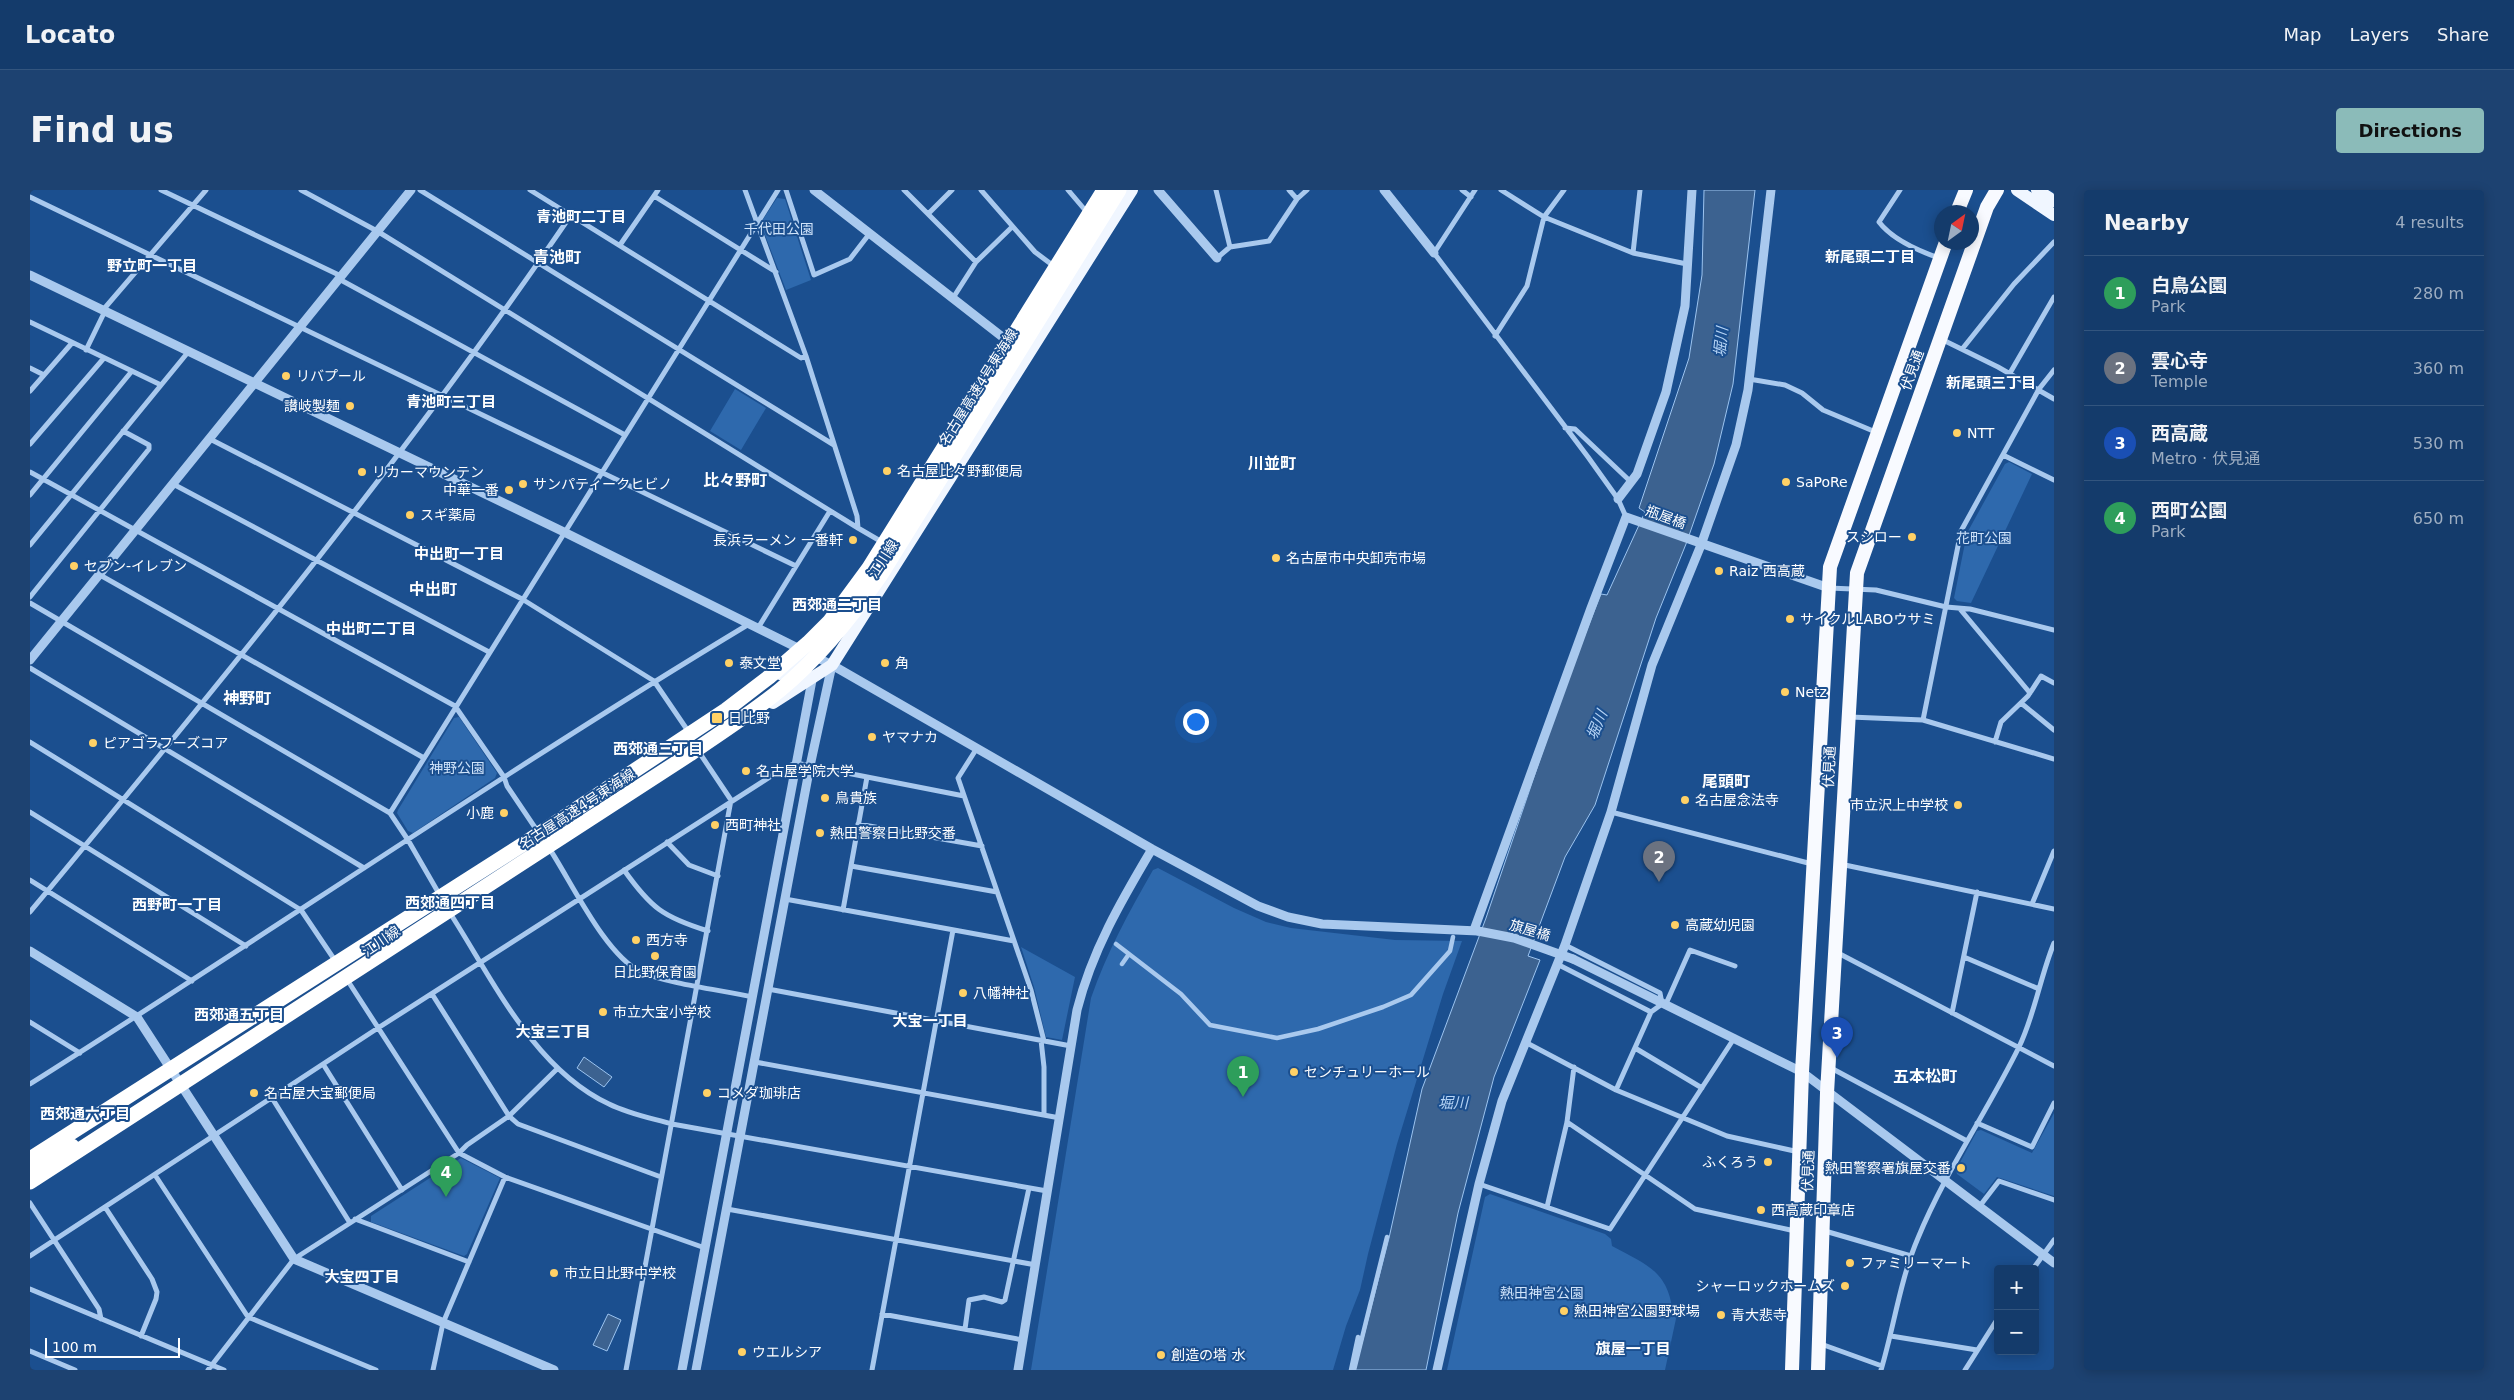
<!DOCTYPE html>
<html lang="en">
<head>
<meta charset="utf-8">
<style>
  :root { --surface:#143b6b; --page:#1d4271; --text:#f1f3f6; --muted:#9dadc1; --line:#33557e; --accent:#8bbbb9 }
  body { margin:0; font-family:"DejaVu Sans","Noto Sans JP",sans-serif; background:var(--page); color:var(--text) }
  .controls { position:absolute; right:15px; bottom:15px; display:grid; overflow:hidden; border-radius:5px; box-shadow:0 2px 12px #0003 }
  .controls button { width:45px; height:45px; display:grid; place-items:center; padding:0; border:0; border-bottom:1px solid var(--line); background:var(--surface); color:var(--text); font:25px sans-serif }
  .compass { position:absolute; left:1904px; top:15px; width:45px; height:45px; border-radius:50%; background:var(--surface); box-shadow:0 2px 12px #0003; rotate:33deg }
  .scale { position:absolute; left:15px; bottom:12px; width:135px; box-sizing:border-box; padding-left:5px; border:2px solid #fff; border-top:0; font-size:14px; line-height:18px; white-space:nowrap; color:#fff; -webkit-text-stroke:4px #1b4f8f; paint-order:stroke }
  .you { position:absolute; left:1165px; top:531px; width:18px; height:18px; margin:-12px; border:4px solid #fff; border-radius:50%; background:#1a73e8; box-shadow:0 0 0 8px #1a73e833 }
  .badge { display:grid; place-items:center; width:32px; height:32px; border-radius:50%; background:var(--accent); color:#fff; font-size:16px; font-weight:700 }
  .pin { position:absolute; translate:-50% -41px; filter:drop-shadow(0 1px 2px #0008) }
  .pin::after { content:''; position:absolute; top:26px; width:18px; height:15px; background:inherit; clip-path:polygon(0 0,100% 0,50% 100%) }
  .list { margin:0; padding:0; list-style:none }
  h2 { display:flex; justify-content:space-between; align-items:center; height:65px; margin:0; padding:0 20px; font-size:21px }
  h2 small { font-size:16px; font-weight:400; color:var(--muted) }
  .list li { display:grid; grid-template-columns:32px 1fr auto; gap:15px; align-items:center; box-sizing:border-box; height:75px; padding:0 20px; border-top:1px solid var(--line) }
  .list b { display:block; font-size:19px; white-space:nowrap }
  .list p { margin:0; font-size:16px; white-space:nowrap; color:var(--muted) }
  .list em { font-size:16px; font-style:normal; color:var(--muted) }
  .map { position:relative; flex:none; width:2024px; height:1180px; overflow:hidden; border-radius:5px }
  header { display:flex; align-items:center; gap:30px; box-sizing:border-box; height:70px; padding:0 25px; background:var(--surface); border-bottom:1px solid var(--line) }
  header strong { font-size:24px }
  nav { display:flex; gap:28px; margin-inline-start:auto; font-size:18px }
  .intro { display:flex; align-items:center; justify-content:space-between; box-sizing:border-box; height:120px; padding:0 30px }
  h1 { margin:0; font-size:35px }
  .button { padding:12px 22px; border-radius:5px; background:var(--accent); color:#111; font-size:18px; font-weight:700 }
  main { display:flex; gap:30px; padding:0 30px }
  aside { flex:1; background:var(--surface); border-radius:5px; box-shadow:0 2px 12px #0003 }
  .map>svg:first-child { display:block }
</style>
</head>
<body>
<header>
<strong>Locato</strong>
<nav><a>Map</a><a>Layers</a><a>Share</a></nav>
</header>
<div class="intro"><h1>Find us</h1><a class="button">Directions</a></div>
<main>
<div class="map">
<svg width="2024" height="1180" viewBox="0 0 2024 1180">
  <rect width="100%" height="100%" fill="#1b4f8f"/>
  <path fill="#2e69ad" d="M 747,8 L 755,9 L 781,90 L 756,100 L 732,37 L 732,31 Z
    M 705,199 L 736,218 L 711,260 L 680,241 Z
    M 1979,272 L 2002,284 L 1941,413 L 1927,411 L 1924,408 L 1937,343 L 1975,274 Z
    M 429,527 L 467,583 L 465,588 L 383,643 L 378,641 L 367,623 L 368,620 L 424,528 Z
    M 1128,678 L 1204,718 L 1236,732 L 1261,738 L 1365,750 L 1432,751 L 1413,804 L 1367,954 L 1338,1064 L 1330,1100 L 1316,1136 L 1303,1180 L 1001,1180 L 1061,808 C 1077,762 1099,722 1123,680 Z
    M 991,757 L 1045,787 L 1032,850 L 1016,847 L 1004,797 Z
    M 2024,923 L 2024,1006 L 1967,987 L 1954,1004 L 1927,984 L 1926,980 L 1947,941 L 1951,940 L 2002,963 Z
    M 431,968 L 470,988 L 437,1064 L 434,1066 L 341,1032 L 341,1026 Z
    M 1460,1004 L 1575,1044 L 1581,1049 L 1582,1056 C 1617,1075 1639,1081 1643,1125 L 1647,1124 L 1635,1180 L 1417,1180 L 1455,1007 Z"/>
  <path fill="#3c6290" stroke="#9cc4f0" d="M 1674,0 L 1725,0 L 1703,194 L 1684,274 L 1656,354 L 1626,428 L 1565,615 L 1535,667 L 1498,766 L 1510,770 L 1464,887 L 1428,1023 L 1396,1180 L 1325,1180 L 1359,1048 L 1392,899 L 1456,728 L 1536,493 L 1571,404 L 1577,405 L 1615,322 L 1609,318 L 1659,168 L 1672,85 Z
    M 554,867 L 582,887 L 574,897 L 547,878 Z
    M 578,1124 L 591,1130 L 577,1161 L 563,1155 Z"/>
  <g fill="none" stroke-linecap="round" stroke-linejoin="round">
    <path stroke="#a9c9ee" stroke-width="4.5" d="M 1086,754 L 1151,804 L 1180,835 L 1247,848 L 1288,839 L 1353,817 L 1381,805 L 1420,761 L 1423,747
      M 1092,774 L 1099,764
      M 1321,1180 L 1328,1147
      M 1324,1180 L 1357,1047"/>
    <path stroke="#a9c9ee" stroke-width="5" d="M 131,0 L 311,86
      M 271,0 L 347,41 L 828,338
      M 390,0 L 804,255
      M 500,0 L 771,168 L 776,166
      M 715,0 L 776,166 L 827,326 L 828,338 L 852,352
      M 756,0 L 784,85 L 820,69 L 840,43
      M 874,0 L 946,72
      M 951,0 L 1005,62 L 1021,74
      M 1038,0 L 1055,20
      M 1186,0 L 1200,57
      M 1432,0 L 1441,7
      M 1445,0 L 1404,63 L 1558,267 L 1588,309 L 1596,327
      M 1471,0 L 1514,27 L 1603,63 L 1657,74
      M 1870,0 L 1849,32 C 1862,49 1889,61 1909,68
      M 624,6 L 746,82
      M 0,7 L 766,376
      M 1267,9 L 1277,0
      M 898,24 L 922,0
      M 590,55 L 628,0
      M 1603,63 L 1610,0
      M 1187,68 L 1200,57 L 1239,51 L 1267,9 L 1259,0
      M 309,89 L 595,245
      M 923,108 L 946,72 L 982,37
      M 73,120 L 176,0
      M 0,132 L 131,195
      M 1465,146 L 1497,96 L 1514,27 L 1534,0
      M 1911,149 L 1968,177 L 2024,209
      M 1933,158 L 1984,94 L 2024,52
      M 56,160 L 75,121
      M 0,178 L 14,185
      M 1980,183 L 2024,107
      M 1719,189 L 1755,195 L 1772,203 L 1793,220 L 1848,243
      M 0,201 L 42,153
      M 1535,238 L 1545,239 L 1601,292
      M 180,249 L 492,409 L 624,491 L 658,541
      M 0,254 L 74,168
      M 1973,265 L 2024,290
      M 0,282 L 425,516 L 474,587 L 477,596 L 508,642
      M 143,294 L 459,462
      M 0,305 L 102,181
      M 0,355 L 159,161
      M 70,385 L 394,568
      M 1799,398 L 1846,400 L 1916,417 L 1940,419 L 2024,440
      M 0,407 L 119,259 L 119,255 L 93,241
      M 0,413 L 360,623 L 378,650 L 408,702
      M 1930,419 L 2000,503
      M 728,438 L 800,321
      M 0,478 L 334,678
      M 1991,513 L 2024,540
      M 1820,527 L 1893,530 L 2024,569
      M 1893,530 L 1931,341 L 2009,199 L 2024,180
      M 0,552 L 271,720 L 306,772
      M 1965,552 L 1971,532 L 1998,506 L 2011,486 L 2024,493
      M 947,558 L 928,588 L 1001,800 L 1014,851
      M 0,622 L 216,756
      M 1581,622 L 1782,674
      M 360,623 L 748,0
      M 828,634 L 952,656
      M 637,652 L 659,675 L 688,686
      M 519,658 C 541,691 575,765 611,782 C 639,794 691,800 723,807
      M 1810,674 L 2024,719
      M 821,676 L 967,702
      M 594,680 C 621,718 633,727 678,741
      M 0,690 L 162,791
      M 755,709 L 984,751
      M 2002,714 L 2024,661
      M 813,720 L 837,587
      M 0,722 C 188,496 375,268 541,25
      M 420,723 C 463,790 504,879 579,914 C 599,924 621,928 642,934 L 1017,1001
      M 1535,755 L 1630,803 L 1632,814 L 1621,822 L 1586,900
      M 1808,763 L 2024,876
      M 1934,767 L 2009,799
      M 1527,774 L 1621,822
      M 316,788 L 429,963 L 475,987 L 675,1058
      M 738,799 L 1041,856
      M 402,804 L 479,926 L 488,934 L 631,987
      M 1635,816 L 1660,760 L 1705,776
      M 1922,823 L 1947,702
      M 0,832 L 50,863
      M 1011,850 L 1014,877 L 1014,925
      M 1495,852 L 1586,900 L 1697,946 L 1769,962
      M 1605,858 L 1672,898
      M 725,872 L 1030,928
      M 293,874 L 372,1000
      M 1801,878 L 1937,951
      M 0,894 C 241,742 475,581 719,434
      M 242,908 L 320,1033
      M 1537,932 L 1665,1019 L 1765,1041
      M 1947,933 L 2002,957 L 2024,913
      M 125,985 L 218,1127 L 346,1180
      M 1449,994 L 1580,1039 L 1703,850
      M 0,1013 L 69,1119 L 71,1129
      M 75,1017 L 122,1089 L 127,1102 L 126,1109 L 111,1146
      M 1517,1017 L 1537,932 L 1544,877
      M 1949,1017 L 1969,991 L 2024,1010
      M 697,1019 L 1006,1075
      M 325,1029 L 439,1072
      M 1795,1041 L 1881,1066
      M 0,1066 L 348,838 L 754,578 L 766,573 L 934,606
      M 2003,1079 L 2024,1050
      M 0,1099 L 194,1180
      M 852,1124 L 993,1150
      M 935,1139 L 939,1110 L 954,1107 L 972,1112 L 975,1110 L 999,998
      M 1861,1146 L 1947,1160
      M 1791,1154 L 1852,1176
      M 0,1161 L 45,1180
      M 178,1180 L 264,1069 L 429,963 L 437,955 L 479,926 L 527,879
      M 403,1180 L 413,1133 L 475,987
      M 596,1180 L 701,610 L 669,562
      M 842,1180 L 923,740
      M 1851,1180 C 1864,1137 1870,1090 1888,1048 C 1915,982 1957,922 1989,857 C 2005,824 2010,787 2024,753
      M 1935,1180 L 1968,1128"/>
    <path stroke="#a9c9ee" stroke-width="9" d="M 784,0 L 975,149
      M 1128,0 L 1187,68
      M 1354,0 L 1404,63
      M 0,85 L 534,342 L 802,475 L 1122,659 L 1228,716 L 1258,727 L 1292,734 L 1448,741
      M 1588,309 L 1607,284 L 1636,202 L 1655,116 L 1662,0
      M 0,470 L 381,0
      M 1444,740 L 1561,418 L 1596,327 L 1799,398
      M 0,761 L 107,827 L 264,1069 L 524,1180
      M 1543,769 L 1772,882 L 2024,1073
      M 652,1180 L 783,485
      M 666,1180 L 780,576 L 802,475
      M 988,1180 L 1047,820 C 1062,761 1091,711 1122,659
      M 1407,1180 L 1449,994 L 1472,911 L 1535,755 L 1581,622 L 1622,475 L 1671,355 L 1706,255 L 1718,200 L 1741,0"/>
    <path stroke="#f0f6ff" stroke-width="12" d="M 1987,0 L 2024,25
      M 2007,0 L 2024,11
      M 750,484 L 781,465 L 784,460
      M 743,513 L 802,475 L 1102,0"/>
    <path stroke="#f8faff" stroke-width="14" d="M 1927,22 L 1936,0
      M 1762,1180 L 1772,882 L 1800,377 L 1916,52
      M 1788,1180 L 1797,903 L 1827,383 L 1957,17 L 1967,0"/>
    <path stroke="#fff" stroke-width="15" d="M 0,982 L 42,956"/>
    <path stroke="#a9c9ee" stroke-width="9" d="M 1448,741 L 1484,748 L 1543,769"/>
    <path stroke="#fff" stroke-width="15" d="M 0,969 L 495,653 L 696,520 L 739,487 L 778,453 L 800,431 L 839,378 L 1074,0
      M 0,992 L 660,564 C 690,543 722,523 750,500 C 790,467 821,428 850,386 L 1089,0"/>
  </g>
  <g fill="#ffd166" stroke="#1b4f8f" stroke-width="2">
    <circle cx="256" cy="186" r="5"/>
    <circle cx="320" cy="216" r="5"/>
    <circle cx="1927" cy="243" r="5"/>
    <circle cx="857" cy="281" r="5"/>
    <circle cx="332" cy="282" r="5"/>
    <circle cx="1756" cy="292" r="5"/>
    <circle cx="493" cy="294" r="5"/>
    <circle cx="479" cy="300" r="5"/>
    <circle cx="380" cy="325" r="5"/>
    <circle cx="1882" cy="347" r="5"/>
    <circle cx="823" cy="350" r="5"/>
    <circle cx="1246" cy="368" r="5"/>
    <circle cx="44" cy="376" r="5"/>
    <circle cx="1689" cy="381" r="5"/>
    <circle cx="1760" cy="429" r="5"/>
    <circle cx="699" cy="473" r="5"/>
    <circle cx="855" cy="473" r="5"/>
    <circle cx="1755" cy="502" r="5"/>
    <rect x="681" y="522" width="12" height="12" rx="2.5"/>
    <circle cx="842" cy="547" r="5"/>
    <circle cx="63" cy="553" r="5"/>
    <circle cx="716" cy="581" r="5"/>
    <circle cx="795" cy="608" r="5"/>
    <circle cx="1655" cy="610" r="5"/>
    <circle cx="1928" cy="615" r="5"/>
    <circle cx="474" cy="623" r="5"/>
    <circle cx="685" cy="635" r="5"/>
    <circle cx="790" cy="643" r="5"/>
    <circle cx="1645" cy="735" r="5"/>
    <circle cx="606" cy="750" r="5"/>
    <circle cx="625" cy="766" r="5"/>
    <circle cx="933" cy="803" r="5"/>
    <circle cx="573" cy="822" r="5"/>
    <circle cx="1264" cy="882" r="5"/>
    <circle cx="224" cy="903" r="5"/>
    <circle cx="677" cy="903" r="5"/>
    <circle cx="1738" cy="972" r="5"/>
    <circle cx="1931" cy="978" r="5"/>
    <circle cx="1731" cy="1020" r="5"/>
    <circle cx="1820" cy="1073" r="5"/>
    <circle cx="524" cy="1083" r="5"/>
    <circle cx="1815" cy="1096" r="5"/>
    <circle cx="1534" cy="1121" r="5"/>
    <circle cx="1691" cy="1125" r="5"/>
    <circle cx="712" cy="1162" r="5"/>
    <circle cx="1131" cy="1165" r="5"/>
  </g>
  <g text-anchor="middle" stroke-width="4" stroke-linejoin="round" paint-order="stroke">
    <g font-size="14" fill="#cfe3fa" stroke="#1b4f8f">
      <text x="749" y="44">千代田公園</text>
      <text x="1954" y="353">花町公園</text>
      <text x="427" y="583">神野公園</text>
      <text x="1512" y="1108">熱田神宮公園</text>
    </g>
    <g font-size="14" fill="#fff" stroke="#1b4f8f">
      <text transform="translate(1882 180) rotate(-70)" y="5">伏見通</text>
      <text transform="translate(948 197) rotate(-58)" y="5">名古屋高速4号東海線</text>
      <text transform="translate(1636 327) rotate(20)" y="5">瓶屋橋</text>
      <text transform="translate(853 369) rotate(-57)" y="5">江川線</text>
      <text transform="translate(1799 577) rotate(-87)" y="5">伏見通</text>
      <text transform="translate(547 619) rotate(-33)" y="5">名古屋高速4号東海線</text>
      <text transform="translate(1500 740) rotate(17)" y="5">旗屋橋</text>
      <text transform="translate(351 751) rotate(-34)" y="5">江川線</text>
      <text transform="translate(1778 981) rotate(-88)" y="5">伏見通</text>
    </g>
    <g font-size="14" fill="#fff" stroke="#1b4f8f" text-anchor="start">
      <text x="266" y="191">リバプール</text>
      <text x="310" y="221" text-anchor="end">讃岐製麺</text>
      <text x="1937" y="248">NTT</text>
      <text x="867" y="286">名古屋比々野郵便局</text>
      <text x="342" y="287">リカーマウンテン</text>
      <text x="1766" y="297">SaPoRe</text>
      <text x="503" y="299">サンパティークヒビノ</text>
      <text x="469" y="305" text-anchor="end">中華一番</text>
      <text x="390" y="330">スギ薬局</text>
      <text x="1872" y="352" text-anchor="end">スシロー</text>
      <text x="813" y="355" text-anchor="end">長浜ラーメン 一番軒</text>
      <text x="1256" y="373">名古屋市中央卸売市場</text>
      <text x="54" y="381">セブン-イレブン</text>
      <text x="1699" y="386">Raiz 西高蔵</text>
      <text x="1770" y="434">サイクルLABOウサミ</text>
      <text x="709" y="478">泰文堂</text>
      <text x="865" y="478">角</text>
      <text x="1765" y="507">Netz</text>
      <text x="698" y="533">日比野</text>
      <text x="852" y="552">ヤマナカ</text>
      <text x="73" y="558">ピアゴラフーズコア</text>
      <text x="726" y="586">名古屋学院大学</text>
      <text x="805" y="613">鳥貴族</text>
      <text x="1665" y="615">名古屋念法寺</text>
      <text x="1918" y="620" text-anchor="end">市立沢上中学校</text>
      <text x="464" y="628" text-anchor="end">小鹿</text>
      <text x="695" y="640">西町神社</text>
      <text x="800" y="648">熱田警察日比野交番</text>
      <text x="1655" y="740">高蔵幼児園</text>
      <text x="616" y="755">西方寺</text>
      <text x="625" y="787" text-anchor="middle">日比野保育園</text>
      <text x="943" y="808">八幡神社</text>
      <text x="583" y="827">市立大宝小学校</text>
      <text x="1274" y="887">センチュリーホール</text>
      <text x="234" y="908">名古屋大宝郵便局</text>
      <text x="687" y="908">コメダ珈琲店</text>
      <text x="1728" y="977" text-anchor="end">ふくろう</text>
      <text x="1921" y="983" text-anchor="end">熱田警察署旗屋交番</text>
      <text x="1741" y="1025">西高蔵印章店</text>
      <text x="1830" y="1078">ファミリーマート</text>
      <text x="534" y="1088">市立日比野中学校</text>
      <text x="1805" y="1101" text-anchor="end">シャーロックホームズ</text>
      <text x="1544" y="1126">熱田神宮公園野球場</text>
      <text x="1701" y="1130">青大悲寺</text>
      <text x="722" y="1167">ウエルシア</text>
      <text x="1141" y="1170">創造の塔 水</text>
    </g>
    <g font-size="15" font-weight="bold" fill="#fff" stroke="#1b4f8f">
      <text x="551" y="32">青池町二丁目</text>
      <text x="1840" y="72">新尾頭二丁目</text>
      <text x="122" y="81">野立町一丁目</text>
      <text x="1961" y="198">新尾頭三丁目</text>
      <text x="421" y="217">青池町三丁目</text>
      <text x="429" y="369">中出町一丁目</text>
      <text x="807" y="420">西郊通二丁目</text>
      <text x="341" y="444">中出町二丁目</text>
      <text x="628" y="564">西郊通三丁目</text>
      <text x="420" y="718">西郊通四丁目</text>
      <text x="147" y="720">西野町一丁目</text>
      <text x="209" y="830">西郊通五丁目</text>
      <text x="900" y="836">大宝一丁目</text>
      <text x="523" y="847">大宝三丁目</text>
      <text x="55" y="929">西郊通六丁目</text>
      <text x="332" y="1092">大宝四丁目</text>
      <text x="1603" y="1164">旗屋一丁目</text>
    </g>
    <g font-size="15" font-style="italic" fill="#b5d3f5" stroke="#1b4f8f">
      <text transform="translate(1691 152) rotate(-84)" y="5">堀川</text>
      <text transform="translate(1567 535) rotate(-67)" y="5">堀川</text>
      <text x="1423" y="918">堀川</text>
    </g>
    <g font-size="16" font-weight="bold" fill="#fff" stroke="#1b4f8f">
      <text x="527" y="73">青池町</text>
      <text x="1242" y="279">川並町</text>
      <text x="705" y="296">比々野町</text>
      <text x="403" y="405">中出町</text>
      <text x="217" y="514">神野町</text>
      <text x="1696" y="597">尾頭町</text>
      <text x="1895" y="892">五本松町</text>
    </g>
  </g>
</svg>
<div class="controls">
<button>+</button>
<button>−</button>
</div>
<svg class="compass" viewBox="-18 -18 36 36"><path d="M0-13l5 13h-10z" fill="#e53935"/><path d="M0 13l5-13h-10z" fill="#9dadc1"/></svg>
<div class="scale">100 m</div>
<div class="you"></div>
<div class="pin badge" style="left:1213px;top:907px;background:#2e9e5b">1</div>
<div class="pin badge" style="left:1629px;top:692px;background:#6b7280">2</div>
<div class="pin badge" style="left:1807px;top:868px;background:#1a4fb4">3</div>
<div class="pin badge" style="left:416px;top:1007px;background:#2e9e5b">4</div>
</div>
<aside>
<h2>Nearby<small>4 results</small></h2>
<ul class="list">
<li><span class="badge" style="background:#2e9e5b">1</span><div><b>白鳥公園</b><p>Park</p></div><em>280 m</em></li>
<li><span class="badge" style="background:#6b7280">2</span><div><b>雲心寺</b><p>Temple</p></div><em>360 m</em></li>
<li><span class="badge" style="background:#1a4fb4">3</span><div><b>西高蔵</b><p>Metro · 伏見通</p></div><em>530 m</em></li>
<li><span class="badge" style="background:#2e9e5b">4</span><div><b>西町公園</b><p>Park</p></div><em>650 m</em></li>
</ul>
</aside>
</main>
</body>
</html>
